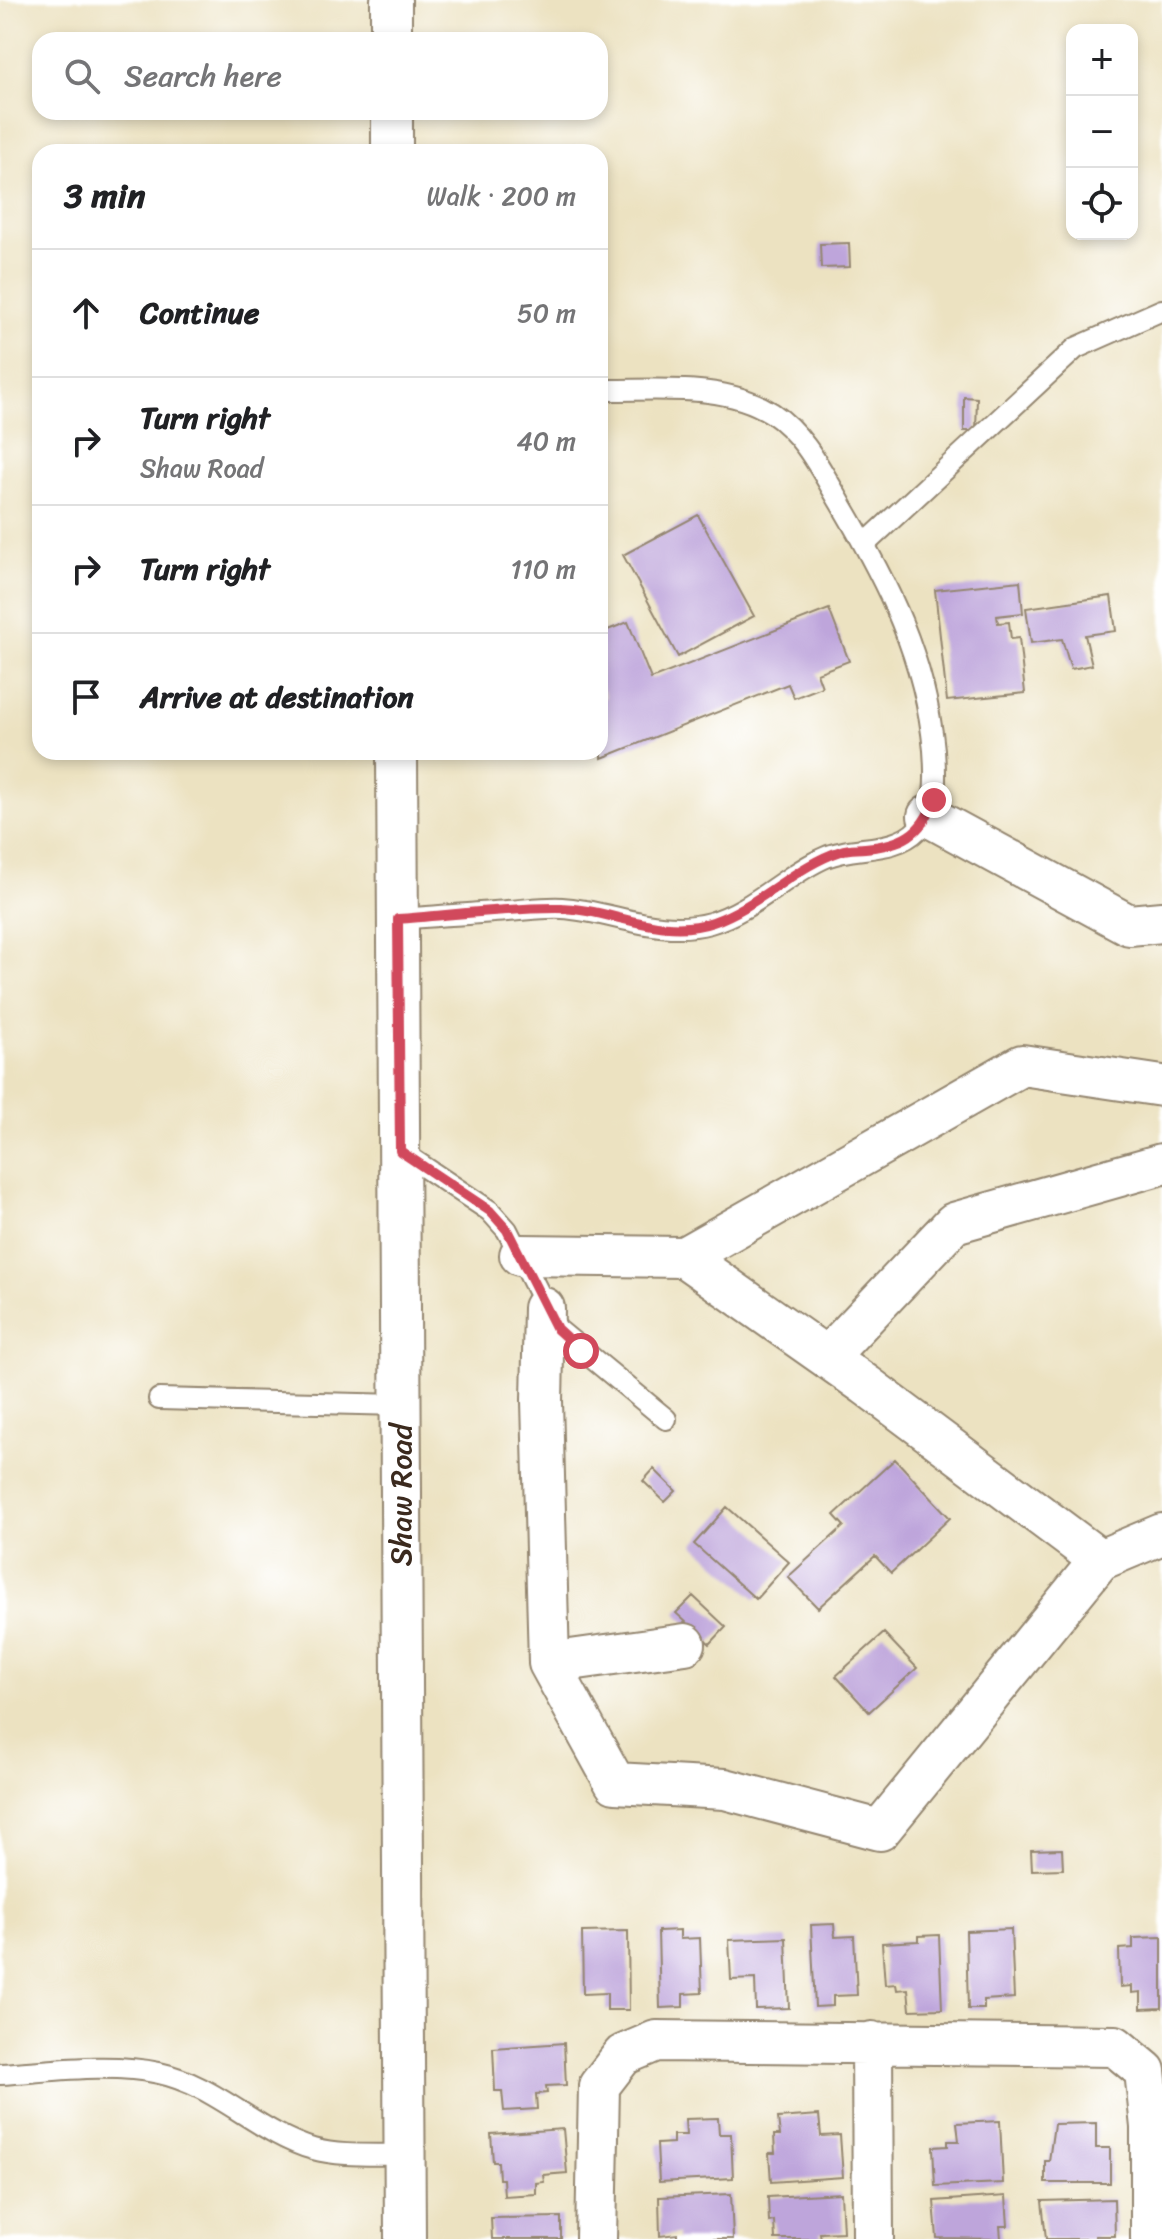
<!DOCTYPE html>
<html lang="en">
<head>
<meta charset="utf-8">
<style>
  :root { --surface:#fff; --page:#f6f6f6; --text:#202124; --muted:#757577; --line:#e0e0e0 }
  body { margin:0; font-family:Sriracha,sans-serif; background:var(--page); color:var(--text) }
  .controls { position:absolute; right:24px; top:24px; display:grid; overflow:hidden; border-radius:16px; box-shadow:0 4px 12px #0003 }
  .controls button { width:72px; height:72px; display:grid; place-items:center; padding:0; border:0; border-bottom:2px solid var(--line); background:var(--surface); color:var(--text); font:40px sans-serif }
  .stop { position:absolute; width:24px; height:24px; margin:-18px; border:6px solid #d1495b; border-radius:50%; background:#fff }
  .stop.end { background:#d1495b; border-color:#fff; box-shadow:0 2px 8px #0008 }
  .list { margin:0; padding:0; list-style:none }
  h2 { display:flex; justify-content:space-between; align-items:center; height:104px; margin:0; padding:0 32px; font-size:34px }
  h2 small { font-size:26px; font-weight:400; color:var(--muted) }
  .list li { display:grid; grid-template-columns:52px 1fr auto; gap:24px; align-items:center; box-sizing:border-box; height:128px; padding:0 32px; border-top:2px solid var(--line) }
  .list b { display:block; font-size:30px; white-space:nowrap }
  .list p { margin:0; font-size:26px; white-space:nowrap; color:var(--muted) }
  .list em { font-size:26px; font-style:normal; color:var(--muted) }
  .icon { flex:none; width:44px; height:44px; fill:none; stroke:currentColor; stroke-width:2; stroke-linecap:round; stroke-linejoin:round }
  .map { position:relative; flex:none; width:1162px; height:2239px; overflow:hidden }
  .search { position:absolute; background:var(--surface); box-shadow:0 4px 12px #0003; left:32px; top:32px; width:576px; height:88px; display:flex; align-items:center; gap:20px; box-sizing:border-box; padding:0 28px; border-radius:24px; color:var(--muted); font-size:30px }
  .panel { position:absolute; background:var(--surface); box-shadow:0 4px 12px #0003; left:32px; top:144px; width:576px; height:616px; border-radius:24px }
  .map>svg:first-child { display:block }
</style>
</head>
<body>
<div class="map">
<svg width="1162" height="2239" viewBox="0 0 1162 2239">
  <rect width="100%" height="100%" fill="#fff"/>
  <filter id="ink" filterUnits="userSpaceOnUse"><feTurbulence type="fractalNoise" baseFrequency=".0125" numOctaves="2"/><feDisplacementMap in="SourceGraphic" scale="16" xChannelSelector="R" yChannelSelector="G"/><feConvolveMatrix kernelMatrix="1 2 1 2 8 2 1 2 1" color-interpolation-filters="sRGB"/></filter>
  <filter id="wash" filterUnits="userSpaceOnUse"><feTurbulence type="fractalNoise" baseFrequency=".006" numOctaves="4" result="noise"/><feDisplacementMap in="SourceGraphic" scale="32" xChannelSelector="R" yChannelSelector="G"/><feGaussianBlur stdDeviation="1.8" result="paint"/><feColorMatrix in="noise" values="0 0 0 0 0 0 0 0 0 0 0 0 0 0 0 0 0 1.4 0 .05"/><feComposite in="paint" operator="in"/></filter>
  <g filter="url(#wash)">
    <rect width="100%" height="100%" fill="#ece2c1"/>
    <g id="blocks">
      <path fill="#bea5db" d="M 849,243 L 850,267 L 821,268 L 820,244 Z
        M 964,397 L 977,398 L 976,431 L 964,431 Z
        M 698,515 L 754,616 L 678,657 L 623,555 Z
        M 1020,581 L 1023,613 L 997,616 L 998,623 L 1009,622 L 1011,639 L 1019,638 L 1025,693 L 947,701 L 935,590 Z
        M 1111,596 L 1116,631 L 1085,635 L 1092,665 L 1071,669 L 1062,639 L 1031,643 L 1026,608 Z
        M 829,609 L 849,661 L 817,673 L 822,687 L 794,698 L 788,684 L 602,758 L 600,699 L 606,697 L 600,683 L 600,633 L 628,622 L 651,679 Z
        M 895,1459 L 950,1518 L 891,1573 L 875,1556 L 818,1608 L 788,1577 L 844,1526 L 834,1515 Z
        M 654,1469 L 676,1491 L 665,1502 L 643,1481 Z
        M 727,1507 L 789,1562 L 756,1599 L 694,1544 Z
        M 693,1596 L 726,1627 L 710,1644 L 676,1613 Z
        M 884,1633 L 917,1668 L 869,1712 L 836,1676 Z
        M 1062,1849 L 1063,1869 L 1032,1870 L 1031,1850 Z
        M 834,1924 L 835,1937 L 854,1936 L 857,1995 L 833,1996 L 833,2006 L 815,2007 L 811,1925 Z
        M 1011,1929 L 1014,1998 L 984,2000 L 984,2009 L 968,2009 L 966,1931 Z
        M 680,1930 L 680,1939 L 700,1938 L 702,1993 L 683,1994 L 683,2007 L 660,2008 L 658,1931 Z
        M 628,1931 L 629,2010 L 607,2010 L 607,1993 L 583,1994 L 582,1932 Z
        M 939,1935 L 942,2009 L 910,2010 L 908,1989 L 897,1990 L 896,1984 L 885,1985 L 882,1943 L 919,1941 L 919,1936 Z
        M 1162,1937 L 1162,2008 L 1141,2009 L 1141,1992 L 1132,1993 L 1132,1986 L 1120,1987 L 1119,1949 L 1133,1948 L 1133,1938 Z
        M 786,1938 L 789,2008 L 756,2009 L 755,1979 L 731,1980 L 729,1940 Z
        M 564,2043 L 566,2085 L 546,2086 L 547,2093 L 536,2094 L 537,2109 L 504,2111 L 502,2091 L 495,2091 L 493,2048 Z
        M 819,2115 L 821,2136 L 840,2135 L 843,2177 L 771,2182 L 769,2153 L 775,2153 L 774,2135 L 780,2135 L 778,2118 Z
        M 718,2118 L 719,2134 L 731,2134 L 733,2178 L 659,2182 L 657,2144 L 673,2143 L 673,2135 L 686,2135 L 685,2119 Z
        M 1000,2121 L 1003,2183 L 935,2186 L 933,2147 L 948,2146 L 948,2141 L 959,2141 L 957,2123 Z
        M 1096,2123 L 1096,2148 L 1110,2148 L 1110,2183 L 1045,2183 L 1045,2161 L 1049,2161 L 1054,2124 Z
        M 563,2129 L 567,2173 L 543,2175 L 544,2182 L 536,2183 L 536,2194 L 504,2196 L 503,2179 L 499,2179 L 498,2162 L 493,2162 L 491,2134 Z
        M 841,2193 L 843,2232 L 820,2233 L 821,2239 L 775,2239 L 774,2221 L 769,2222 L 768,2197 Z
        M 731,2194 L 733,2239 L 677,2239 L 677,2234 L 660,2236 L 659,2197 Z
        M 1006,2196 L 1008,2226 L 1000,2226 L 1001,2239 L 937,2238 L 934,2201 Z
        M 1114,2199 L 1115,2236 L 1095,2236 L 1095,2239 L 1046,2239 L 1042,2201 Z
        M 561,2217 L 561,2239 L 492,2239 L 491,2218 Z"/>
    </g>
  </g>
  <g filter="url(#ink)">
    <use href="#blocks" fill-opacity="0" stroke="#948670" stroke-width="2"/>
    <g fill="none" stroke-linecap="round" stroke-linejoin="round">
      <defs>
        <path id="lane" d="M 865,544 L 1076,348 L 1162,310
          M 398,919 C 435,916 471,914 507,911 C 525,910 544,907 562,908 C 612,911 659,937 710,923 C 753,911 786,874 826,857 C 854,845 895,853 917,830 C 938,809 936,778 934,750 C 925,657 888,584 841,504 C 822,472 804,434 772,413 C 724,382 655,391 600,390
          M 400,1151 L 490,1211 L 507,1230 L 557,1329 L 666,1419
          M 159,1399 L 401,1405
          M 0,2074 C 51,2071 109,2062 159,2073 C 216,2085 258,2133 313,2149 C 342,2157 375,2154 405,2155"/>
        <path id="street" d="M 391,0 L 391,40
          M 392,112 L 392,152
          M 397,752 L 405,2239
          M 928,816 L 1129,925 L 1162,922
          M 520,1255 L 684,1257 L 866,1385 L 1100,1560 L 1162,1534
          M 684,1257 L 1022,1065 L 1162,1086
          M 544,1308 L 542,1401 L 549,1663 L 615,1783 L 725,1789 L 880,1830 L 1100,1560
          M 827,1357 L 954,1223 L 1162,1164
          M 549,1663 L 685,1644
          M 872,2042 L 873,2239
          M 596,2239 L 599,2086 L 623,2055 L 656,2041 L 1115,2046 L 1145,2071 L 1151,2127 L 1151,2239"/>
      </defs>
      <use href="#lane" stroke="#948670" stroke-width="24"/>
      <use href="#street" stroke="#948670" stroke-width="44"/>
      <use href="#lane" stroke="#fff" stroke-width="20"/>
      <use href="#street" stroke="#fff" stroke-width="40"/>
    </g>
  </g>
  <g fill="none" stroke-linecap="round" stroke-linejoin="round" filter="url(#ink)">
    <path stroke="#d1495b" stroke-width="10" d="M 581,1351 L 557,1329 L 507,1230 L 490,1211 L 400,1151 L 398,919 C 451,915 504,908 557,908 C 609,908 661,940 713,922 C 759,906 795,866 841,851 C 849,848 857,849 865,848 C 901,845 922,835 934,800"/>
  </g>
  <g text-anchor="middle" stroke-width="6" stroke-linejoin="round" paint-order="stroke">
    <g font-size="30" fill="#3b2a1e" stroke="#fff">
      <text transform="translate(401 1495) rotate(-90)" y="10">Shaw Road</text>
    </g>
  </g>
</svg>
<div class="controls">
<button>+</button>
<button>−</button>
<button><svg class="icon" aria-label="locate" viewBox="0 0 24 24"><circle cx="12" cy="12" r="6"/><path d="M12 2v4M12 18v4M2 12h4M18 12h4"/></svg></button>
</div>
<div class="stop" style="left:581px;top:1351px"></div>
<div class="stop end" style="left:934px;top:800px"></div>
<div class="search"><svg class="icon" aria-label="search" viewBox="0 0 24 24"><circle cx="10" cy="10" r="6"/><path d="M15 15l6 6"/></svg>Search here</div>
<section class="panel">
<h2>3 min<small>Walk · 200 m</small></h2>
<ul class="list">
<li><svg class="icon" aria-label="ahead" viewBox="0 0 24 24"><path d="M12 20V5M6 11l6-6 6 6"/></svg><div><b>Continue</b></div><em>50 m</em></li>
<li><svg class="icon" aria-label="right" viewBox="0 0 24 24"><path d="M7 20v-9h11M14 6l5 5-5 5"/></svg><div><b>Turn right</b><p>Shaw Road</p></div><em>40 m</em></li>
<li><svg class="icon" aria-label="right" viewBox="0 0 24 24"><path d="M7 20v-9h11M14 6l5 5-5 5"/></svg><div><b>Turn right</b></div><em>110 m</em></li>
<li><svg class="icon" aria-label="arrive" viewBox="0 0 24 24"><path d="M6 21V4h12l-3 4 3 4H6"/></svg><div><b>Arrive at destination</b></div></li>
</ul>
</section>
</div>
</body>
</html>
